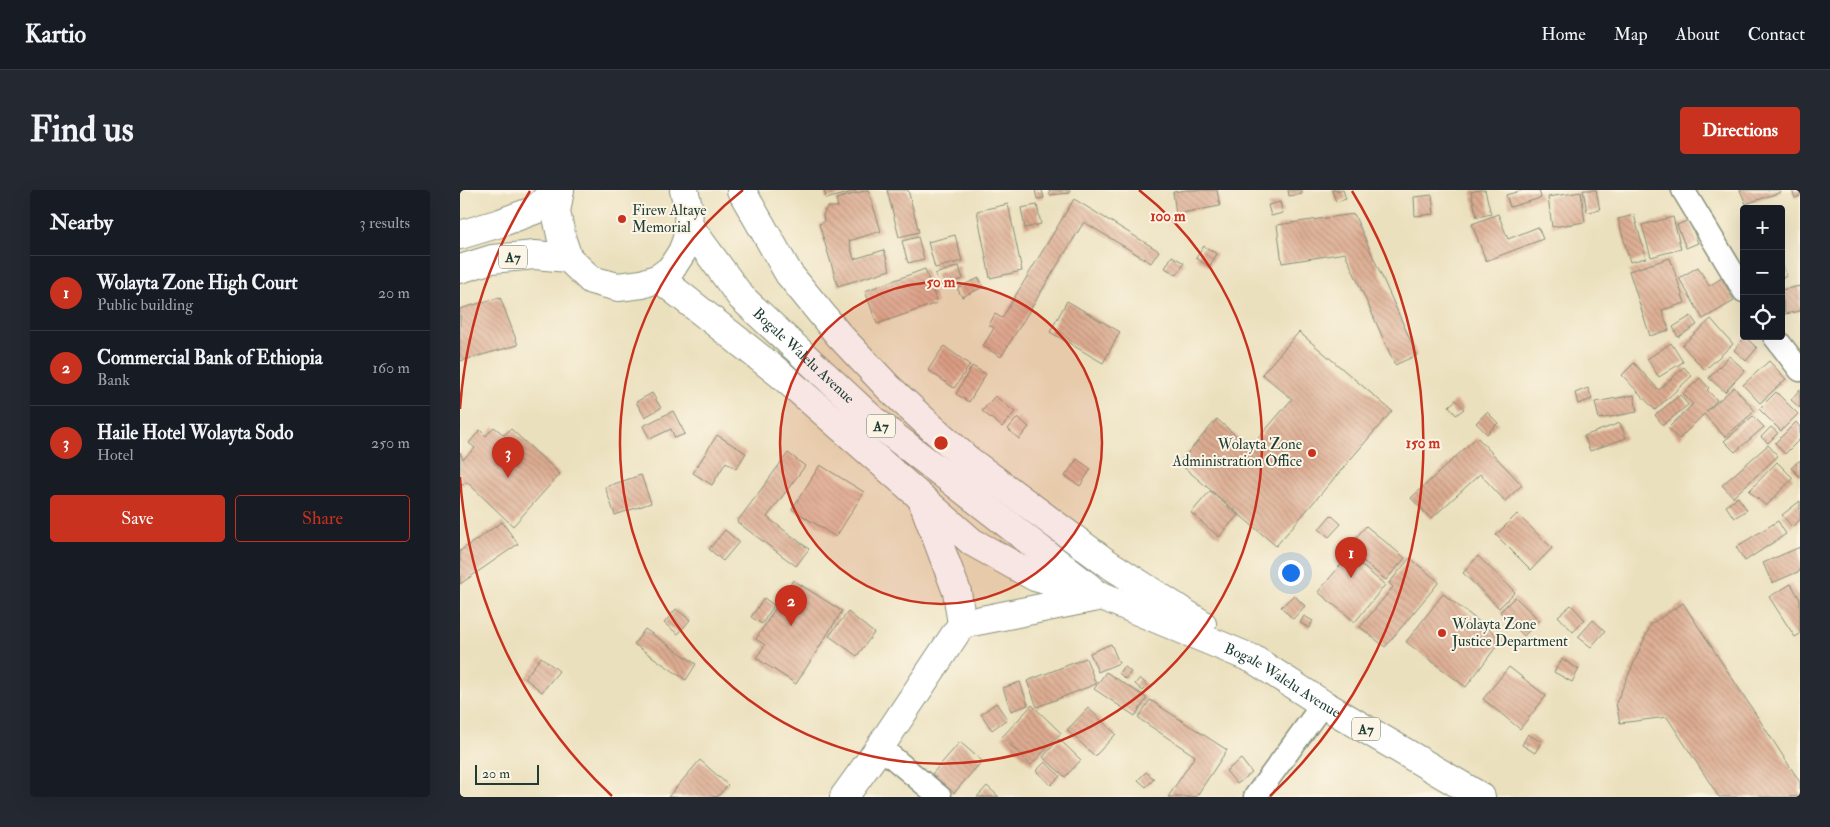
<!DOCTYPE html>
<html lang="en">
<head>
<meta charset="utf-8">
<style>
  :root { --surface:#171b24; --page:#242831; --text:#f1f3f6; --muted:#9ea1a6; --line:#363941; --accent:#c8321e }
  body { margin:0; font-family:"IM FELL Double Pica",serif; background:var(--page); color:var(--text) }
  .controls { position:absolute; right:15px; top:15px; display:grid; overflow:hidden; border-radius:5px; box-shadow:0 5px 20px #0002 }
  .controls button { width:45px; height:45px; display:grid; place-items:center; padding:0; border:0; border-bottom:1px solid var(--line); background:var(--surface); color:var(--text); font:25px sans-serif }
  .scale { position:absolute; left:15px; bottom:12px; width:64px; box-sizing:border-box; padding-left:5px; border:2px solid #1f3d34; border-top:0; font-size:14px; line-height:18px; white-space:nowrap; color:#1f3d34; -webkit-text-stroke:4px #fcf5e5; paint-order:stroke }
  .you { position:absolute; left:830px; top:382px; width:18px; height:18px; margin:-12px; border:4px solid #fff; border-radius:50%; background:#1a73e8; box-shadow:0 0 0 8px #1a73e833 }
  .badge { display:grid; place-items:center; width:32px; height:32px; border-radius:50%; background:var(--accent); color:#fff; font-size:16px; font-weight:700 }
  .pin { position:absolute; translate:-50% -41px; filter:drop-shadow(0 1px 2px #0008) }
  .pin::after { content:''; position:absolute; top:26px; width:18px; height:15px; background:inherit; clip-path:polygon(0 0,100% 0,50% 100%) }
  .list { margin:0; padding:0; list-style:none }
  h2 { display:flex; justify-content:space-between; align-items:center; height:65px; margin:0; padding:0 20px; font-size:21px }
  h2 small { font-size:16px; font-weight:400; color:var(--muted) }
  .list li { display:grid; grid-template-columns:32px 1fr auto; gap:15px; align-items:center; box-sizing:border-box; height:75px; padding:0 20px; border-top:1px solid var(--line) }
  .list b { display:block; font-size:19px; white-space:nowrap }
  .list p { margin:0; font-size:16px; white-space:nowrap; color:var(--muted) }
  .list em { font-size:16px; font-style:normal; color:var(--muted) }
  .actions { display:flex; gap:10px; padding:15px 20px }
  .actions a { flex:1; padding:11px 0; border:1px solid var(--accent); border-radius:5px; text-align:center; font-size:18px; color:var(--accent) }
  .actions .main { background:var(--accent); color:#fff }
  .icon { flex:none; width:28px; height:28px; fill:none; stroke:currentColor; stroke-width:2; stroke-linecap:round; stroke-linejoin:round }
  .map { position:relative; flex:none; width:1340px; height:607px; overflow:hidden; border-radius:5px }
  header { display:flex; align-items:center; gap:30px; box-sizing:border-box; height:70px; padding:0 25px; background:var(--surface); border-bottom:1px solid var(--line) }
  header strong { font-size:24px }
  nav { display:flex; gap:28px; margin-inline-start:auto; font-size:18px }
  .intro { display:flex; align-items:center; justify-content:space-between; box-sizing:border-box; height:120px; padding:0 30px }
  h1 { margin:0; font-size:35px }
  .button { padding:12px 22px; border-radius:5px; background:var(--accent); color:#fff; font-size:18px; font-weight:700 }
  main { display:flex; gap:30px; padding:0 30px }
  aside { flex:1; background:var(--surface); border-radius:5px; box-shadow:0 5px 20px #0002 }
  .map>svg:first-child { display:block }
</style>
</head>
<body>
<header>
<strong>Kartio</strong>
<nav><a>Home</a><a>Map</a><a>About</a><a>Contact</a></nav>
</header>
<div class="intro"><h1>Find us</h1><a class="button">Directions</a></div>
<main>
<aside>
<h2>Nearby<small>3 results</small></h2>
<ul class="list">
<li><span class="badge">1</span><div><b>Wolayta Zone High Court</b><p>Public building</p></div><em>20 m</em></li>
<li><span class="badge">2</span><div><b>Commercial Bank of Ethiopia</b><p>Bank</p></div><em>160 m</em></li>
<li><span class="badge">3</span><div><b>Haile Hotel Wolayta Sodo</b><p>Hotel</p></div><em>250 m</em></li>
</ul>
<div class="actions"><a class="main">Save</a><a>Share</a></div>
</aside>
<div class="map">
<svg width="1340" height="607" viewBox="0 0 1340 607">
  <defs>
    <pattern id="building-back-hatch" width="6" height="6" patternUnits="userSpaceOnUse" patternTransform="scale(1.25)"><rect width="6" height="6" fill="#ddac91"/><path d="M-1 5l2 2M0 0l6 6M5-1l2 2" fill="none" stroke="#b38d77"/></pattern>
  </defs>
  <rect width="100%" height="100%" fill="#fcf5e5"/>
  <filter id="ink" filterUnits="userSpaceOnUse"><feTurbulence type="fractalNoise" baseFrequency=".02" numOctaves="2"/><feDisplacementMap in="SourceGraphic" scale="10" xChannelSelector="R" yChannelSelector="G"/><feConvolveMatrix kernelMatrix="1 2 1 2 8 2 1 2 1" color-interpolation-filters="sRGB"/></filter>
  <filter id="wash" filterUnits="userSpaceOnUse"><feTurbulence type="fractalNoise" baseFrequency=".0096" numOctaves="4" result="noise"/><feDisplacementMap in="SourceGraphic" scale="20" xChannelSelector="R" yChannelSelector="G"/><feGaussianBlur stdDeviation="1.12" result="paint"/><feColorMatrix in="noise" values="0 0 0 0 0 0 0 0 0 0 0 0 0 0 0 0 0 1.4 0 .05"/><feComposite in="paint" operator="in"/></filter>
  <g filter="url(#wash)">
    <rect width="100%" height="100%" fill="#ebe0bd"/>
    <g id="blocks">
      <path fill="url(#building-back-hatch)" d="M 364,0 L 396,0 L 396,1 L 366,9 Z
        M 408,0 L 421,41 L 389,51 L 394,69 L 424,60 L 430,80 L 378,96 L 359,34 L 364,32 L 363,26 L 365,20 L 369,17 L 378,17 L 376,9 Z
        M 427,0 L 448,0 L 459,42 L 439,47 Z
        M 575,0 L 582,0 L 584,8 L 577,9 Z
        M 589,0 L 610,0 L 610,3 L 590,5 Z
        M 726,0 L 757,0 L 760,16 L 716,24 L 713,2 Z
        M 828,0 L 842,0 L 842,4 L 829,6 Z
        M 872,0 L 883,0 L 886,9 L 876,12 Z
        M 1019,0 L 1025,0 L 1031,24 L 1017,27 L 1011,2 Z
        M 1063,0 L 1079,0 L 1081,8 L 1050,17 L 1046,5 Z
        M 1123,0 L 1136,0 L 1140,20 L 1127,22 Z
        M 1280,0 L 1320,0 L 1321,2 L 1286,14 Z
        M 1332,0 L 1340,0 L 1340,6 L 1335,8 Z
        M 1121,2 L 1125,32 L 1092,37 L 1088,7 Z
        M 972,5 L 974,24 L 955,26 L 954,7 Z
        M 614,9 L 699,61 L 691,73 L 624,32 L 541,167 L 523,156 L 534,138 L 529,135 L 535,124 L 542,128 Z
        M 820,12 L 823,23 L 811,26 L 808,15 Z
        M 548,14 L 562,81 L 530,88 L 517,21 Z
        M 577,15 L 581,34 L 565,38 L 561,18 Z
        M 894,24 L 957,165 L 935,175 L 885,63 L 822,73 L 817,35 Z
        M 1038,24 L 1048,49 L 1078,37 L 1083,49 L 1026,71 L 1012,34 Z
        M 1174,25 L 1186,68 L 1170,72 L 1158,29 Z
        M 1213,27 L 1221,59 L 1191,67 L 1182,35 Z
        M 1229,30 L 1238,53 L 1226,58 L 1217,35 Z
        M 495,45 L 502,71 L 475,78 L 468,52 Z
        M 458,47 L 464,69 L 448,73 L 442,51 Z
        M 744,56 L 757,64 L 749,77 L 736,68 Z
        M 712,66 L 724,73 L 717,85 L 705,78 Z
        M 1210,68 L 1225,113 L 1202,120 L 1209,140 L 1190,146 L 1169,81 Z
        M 1321,72 L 1327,86 L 1321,88 Z
        M 499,76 L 503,89 L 480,96 L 475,84 Z
        M 1238,77 L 1249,96 L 1262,88 L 1274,111 L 1243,129 L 1219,88 Z
        M 465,79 L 477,113 L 417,134 L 405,101 Z
        M 519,88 L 523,97 L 502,107 L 497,98 Z
        M 1340,96 L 1340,121 L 1325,124 L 1321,100 Z
        M 40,107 L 58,155 L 0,171 L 0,119 Z
        M 607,111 L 660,142 L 643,173 L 590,142 Z
        M 1231,126 L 1237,135 L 1218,147 L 1213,137 Z
        M 1251,129 L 1273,154 L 1245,180 L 1222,155 Z
        M 839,142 L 932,221 L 816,356 L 719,273 L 757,229 L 790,258 L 832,209 L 802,184 Z
        M 1285,147 L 1297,158 L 1286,171 L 1274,160 Z
        M 1211,153 L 1223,172 L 1199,187 L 1187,169 Z
        M 484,156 L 510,175 L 494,198 L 468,180 Z
        M 1269,166 L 1285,180 L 1265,202 L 1249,188 Z
        M 1309,171 L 1326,189 L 1300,213 L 1283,195 Z
        M 1174,173 L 1199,200 L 1224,177 L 1232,186 L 1195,220 L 1162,185 Z
        M 512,176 L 526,184 L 509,212 L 496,204 Z
        M 1240,188 L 1249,198 L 1247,200 L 1257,210 L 1246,222 L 1274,197 L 1295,221 L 1265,247 L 1244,224 L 1219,249 L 1208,238 L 1233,214 L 1223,204 Z
        M 1128,198 L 1132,209 L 1118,214 L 1115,203 Z
        M 1340,199 L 1340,218 L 1331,210 Z
        M 1316,202 L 1338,224 L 1321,241 L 1299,219 Z
        M 192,203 L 201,218 L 185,227 L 176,212 Z
        M 1174,205 L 1177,222 L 1139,229 L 1135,212 Z
        M 1220,205 L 1228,215 L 1203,235 L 1195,225 Z
        M 535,206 L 555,222 L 542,237 L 522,221 Z
        M 996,210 L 1004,219 L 996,225 L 989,216 Z
        M 213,221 L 225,244 L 215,248 L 211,239 L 190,249 L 183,236 Z
        M 1027,222 L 1038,233 L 1027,244 L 1016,233 Z
        M 1293,226 L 1304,237 L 1275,262 L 1264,251 Z
        M 558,227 L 569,237 L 559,249 L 548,239 Z
        M 1336,232 L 1340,237 L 1340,249 L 1325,264 L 1315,253 Z
        M 1160,233 L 1166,248 L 1130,261 L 1124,246 Z
        M 34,237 L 44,245 L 51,239 L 100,284 L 53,336 L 7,292 L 0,296 L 0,262 L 3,269 L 15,258 L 9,253 L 20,240 L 26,246 Z
        M 1311,237 L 1318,243 L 1308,253 L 1301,247 Z
        M 257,245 L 286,263 L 276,279 L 266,272 L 252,295 L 233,283 Z
        M 1017,247 L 1062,295 L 1045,311 L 1020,284 L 971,329 L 951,308 Z
        M 1308,255 L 1318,266 L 1273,307 L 1262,295 Z
        M 328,263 L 345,276 L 307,327 L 349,359 L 336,376 L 277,332 Z
        M 617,269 L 631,279 L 620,296 L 605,286 Z
        M 1340,270 L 1340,287 L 1331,278 Z
        M 1317,272 L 1333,288 L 1306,316 L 1289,301 Z
        M 360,275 L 404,302 L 376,347 L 332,319 Z
        M 181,285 L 191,313 L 155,325 L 145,297 Z
        M 750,301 L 778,325 L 759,347 L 731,323 Z
        M 1278,307 L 1287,320 L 1274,328 L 1266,316 Z
        M 1340,311 L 1340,330 L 1332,337 L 1322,325 Z
        M 1057,324 L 1092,358 L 1071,380 L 1036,345 Z
        M 871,325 L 881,334 L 869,347 L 859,339 Z
        M 1318,331 L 1326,344 L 1285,371 L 1276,357 Z
        M 42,332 L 58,354 L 0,394 L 0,361 Z
        M 906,336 L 945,368 L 926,390 L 887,358 Z
        M 265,340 L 279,352 L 263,371 L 249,359 Z
        M 1340,357 L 1340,381 L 1312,393 L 1303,373 Z
        M 889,365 L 925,395 L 895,432 L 858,402 Z
        M 1018,366 L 1055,402 L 1039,418 L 1003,383 Z
        M 950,368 L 979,392 L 925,457 L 900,437 L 933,397 L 929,393 Z
        M 333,390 L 382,421 L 336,494 L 296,468 L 305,455 L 296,449 Z
        M 1331,394 L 1340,409 L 1340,444 L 1335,447 L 1309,407 Z
        M 983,404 L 1042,449 L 1006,497 L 946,452 Z
        M 834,405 L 845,416 L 833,429 L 821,417 Z
        M 1055,407 L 1079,430 L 1064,446 L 1040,422 Z
        M 304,408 L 314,415 L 302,434 L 291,427 Z
        M 1223,413 L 1340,592 L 1340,607 L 1259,607 L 1207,527 L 1160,533 L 1156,513 L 1191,434 Z
        M 1111,415 L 1125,430 L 1113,442 L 1098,426 Z
        M 216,419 L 230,430 L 218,444 L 204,433 Z
        M 388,422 L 414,443 L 397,466 L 369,446 Z
        M 844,426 L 853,431 L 849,438 L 840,433 Z
        M 1133,430 L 1145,441 L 1131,457 L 1118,447 Z
        M 185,439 L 236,474 L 226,490 L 174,454 Z
        M 651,454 L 659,473 L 638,482 L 630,463 Z
        M 81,467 L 99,481 L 82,502 L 65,488 Z
        M 626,468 L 636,494 L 577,517 L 567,491 Z
        M 1102,469 L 1119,479 L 1112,492 L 1094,482 Z
        M 664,476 L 671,482 L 665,489 L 659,483 Z
        M 1049,477 L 1086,506 L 1060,539 L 1023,509 Z
        M 646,482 L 687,508 L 675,526 L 634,499 Z
        M 680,488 L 688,496 L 683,501 L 675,494 Z
        M 560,492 L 568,515 L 551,521 L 543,498 Z
        M 690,510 L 767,560 L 736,607 L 708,607 L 735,566 L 678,528 Z
        M 536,513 L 547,529 L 532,540 L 521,524 Z
        M 572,515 L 601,543 L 571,575 L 542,547 Z
        M 628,518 L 656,544 L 635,566 L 607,540 Z
        M 1068,544 L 1081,552 L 1075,563 L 1062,555 Z
        M 599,549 L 621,570 L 605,587 L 583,567 Z
        M 500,552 L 522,571 L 494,603 L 472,584 Z
        M 781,569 L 792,583 L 777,594 L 766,581 Z
        M 240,570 L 268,595 L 257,607 L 208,607 Z
        M 585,572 L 600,586 L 591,595 L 576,581 Z
        M 686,582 L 694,589 L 686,597 L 678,590 Z
        M 527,596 L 539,607 L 517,607 Z"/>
    </g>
  </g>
  <g filter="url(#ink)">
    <use href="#blocks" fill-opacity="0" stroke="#858e78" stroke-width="1"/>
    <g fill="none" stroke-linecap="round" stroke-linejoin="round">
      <defs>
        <path id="minor" d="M 1223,0 L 1284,101
          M 1314,146 L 1340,180
          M 420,557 L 480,607
          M 795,607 L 863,514"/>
        <path id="major" d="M 502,434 L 642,406
          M 384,607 L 420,557 L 502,434 L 497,402 L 461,307"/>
        <g id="highway">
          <path d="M 100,0 L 96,22 L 102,50 L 108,68 L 131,90 L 158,97 L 182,94 L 199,88 L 211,79 L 222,62 L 227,49 L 229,20 L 224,0"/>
          <path d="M 281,0 L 329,84 L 378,144 L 428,197 L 470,236 L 507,269 L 644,371 L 742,434"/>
          <path id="s1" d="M 229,36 L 281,107 L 412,229 L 630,398"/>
          <path d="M 0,45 L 40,33 L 75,20 L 95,0"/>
          <path d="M 0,79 L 32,69 L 75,65 L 108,68"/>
          <path id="s2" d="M 199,88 L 319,183 L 512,352 L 575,387 L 642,406 L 793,469 L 863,514 L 1021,607"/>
        </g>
      </defs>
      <use href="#minor" stroke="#858e78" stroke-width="25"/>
      <use href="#major" stroke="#858e78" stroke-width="30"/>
      <use href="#highway" stroke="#858e78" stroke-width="30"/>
      <use href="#minor" stroke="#fff" stroke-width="22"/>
      <use href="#major" stroke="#fff" stroke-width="28"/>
      <use href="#highway" stroke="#fff" stroke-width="28"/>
    </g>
  </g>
  <circle cx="481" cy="253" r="161" fill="#c8321e" fill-opacity=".12"/>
  <g fill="none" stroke="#c8321e" stroke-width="2.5">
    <circle cx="481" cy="253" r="161"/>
    <path d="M679 0A321 321 0 1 1 283 0"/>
    <path d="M152 606A482 482 0 0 1 0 287M0 219A482 482 0 0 1 70 1M892 1A482 482 0 0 1 810 606"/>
  </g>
  <g fill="#c8321e" stroke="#fcf5e5" stroke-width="2">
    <circle cx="162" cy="29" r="5"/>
    <circle cx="852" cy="263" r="5"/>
    <circle cx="982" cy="443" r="5"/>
  </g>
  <g text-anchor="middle" stroke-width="4" stroke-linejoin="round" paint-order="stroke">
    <g fill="#fcf5e5" stroke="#617469" stroke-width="1">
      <rect x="39" y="55.5" width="28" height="23" rx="4"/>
      <rect x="407" y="224.5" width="28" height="23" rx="4"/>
      <rect x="892" y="527.5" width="28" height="23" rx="4"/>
    </g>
    <g font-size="14" font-weight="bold" fill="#1f3d34">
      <text x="53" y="72">A7</text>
      <text x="421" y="241">A7</text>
      <text x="906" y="544">A7</text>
    </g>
    <g font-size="15" fill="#1f3d34" stroke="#fcf5e5" text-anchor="start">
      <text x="172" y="25">Firew Altaye<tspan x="172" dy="17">Memorial</tspan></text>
      <text x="842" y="259" text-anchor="end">Wolayta Zone<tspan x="842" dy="17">Administration Office</tspan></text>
      <text x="992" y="439">Wolayta Zone<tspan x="992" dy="17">Justice Department</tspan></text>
    </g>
    <g font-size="15" fill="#1f3d34" stroke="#fcf5e5">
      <text dy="5" stroke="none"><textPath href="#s1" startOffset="174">Bogale Walelu Avenue</textPath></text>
      <text dy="5" stroke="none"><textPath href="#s2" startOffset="751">Bogale Walelu Avenue</textPath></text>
    </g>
  </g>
  <circle cx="481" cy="253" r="8" fill="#c8321e" stroke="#fcf5e5" stroke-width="2.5"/>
  <g font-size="15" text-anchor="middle" font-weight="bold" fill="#c8321e" stroke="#fcf5e5" stroke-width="4" stroke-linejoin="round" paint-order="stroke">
    <text x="708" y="31">100 m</text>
    <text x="481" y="97">50 m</text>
    <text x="963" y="258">150 m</text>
  </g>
</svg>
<div class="controls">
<button>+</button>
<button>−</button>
<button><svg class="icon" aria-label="locate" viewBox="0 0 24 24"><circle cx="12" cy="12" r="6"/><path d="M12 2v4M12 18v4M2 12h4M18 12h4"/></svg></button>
</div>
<div class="scale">20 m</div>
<div class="you"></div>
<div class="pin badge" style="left:891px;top:388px">1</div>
<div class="pin badge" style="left:331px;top:436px">2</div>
<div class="pin badge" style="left:48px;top:288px">3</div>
</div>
</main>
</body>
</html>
